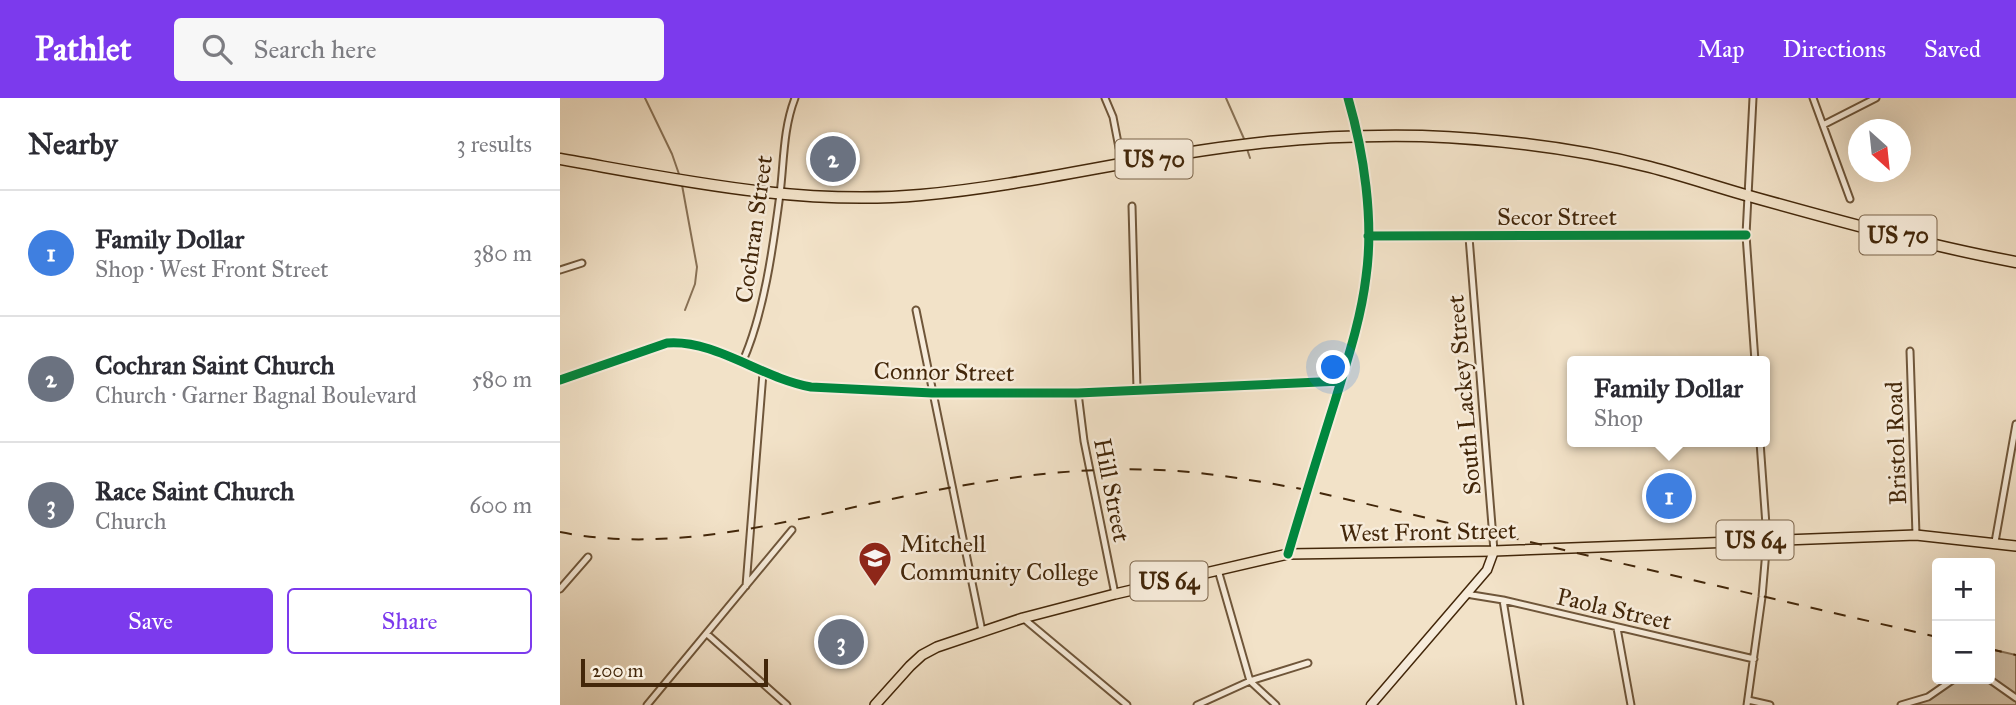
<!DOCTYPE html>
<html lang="en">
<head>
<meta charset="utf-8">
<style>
  :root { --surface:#fff; --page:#f7f7f7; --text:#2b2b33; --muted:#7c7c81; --line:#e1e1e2; --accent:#7c3aed }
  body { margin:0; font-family:"IM FELL Great Primer",serif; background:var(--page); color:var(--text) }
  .controls { position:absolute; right:21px; bottom:21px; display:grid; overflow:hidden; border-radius:7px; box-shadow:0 7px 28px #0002 }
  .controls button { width:63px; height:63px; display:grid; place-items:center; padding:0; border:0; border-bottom:2px solid var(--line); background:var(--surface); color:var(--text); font:35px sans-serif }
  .compass { position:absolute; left:1288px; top:21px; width:63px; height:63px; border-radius:50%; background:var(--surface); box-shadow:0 7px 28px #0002; rotate:153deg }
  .scale { position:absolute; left:21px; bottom:18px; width:187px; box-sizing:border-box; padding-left:7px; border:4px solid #43270a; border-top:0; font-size:19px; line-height:24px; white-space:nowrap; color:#43270a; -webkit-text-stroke:5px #f7ecdb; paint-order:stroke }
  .you { position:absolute; left:774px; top:270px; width:24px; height:24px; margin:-18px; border:5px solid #fff; border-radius:50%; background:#1a73e8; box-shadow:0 0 0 10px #1a73e833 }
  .badge { display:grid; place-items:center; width:46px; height:46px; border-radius:50%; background:var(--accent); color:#fff; font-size:23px; font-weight:700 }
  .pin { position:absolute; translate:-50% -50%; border:4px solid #fff; box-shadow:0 2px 7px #0006 }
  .popup { position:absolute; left:1007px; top:258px; width:203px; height:91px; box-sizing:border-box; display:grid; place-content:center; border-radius:7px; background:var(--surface); filter:drop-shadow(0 2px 5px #0005); font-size:23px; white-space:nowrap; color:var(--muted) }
  .popup b { font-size:26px; color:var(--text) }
  .popup::after { content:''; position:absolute; left:50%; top:100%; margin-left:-14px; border:14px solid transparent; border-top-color:var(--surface) }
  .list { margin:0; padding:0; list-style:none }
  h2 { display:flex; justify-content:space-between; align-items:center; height:91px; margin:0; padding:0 28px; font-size:30px }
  h2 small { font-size:23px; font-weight:400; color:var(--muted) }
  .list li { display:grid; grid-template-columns:46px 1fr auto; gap:21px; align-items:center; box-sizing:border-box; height:126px; padding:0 28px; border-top:2px solid var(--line) }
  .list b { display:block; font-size:26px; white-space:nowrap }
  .list p { margin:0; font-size:23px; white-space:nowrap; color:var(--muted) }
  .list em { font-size:23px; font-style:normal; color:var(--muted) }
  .actions { display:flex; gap:14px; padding:21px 28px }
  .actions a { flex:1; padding:16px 0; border:2px solid var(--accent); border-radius:7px; text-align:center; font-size:24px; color:var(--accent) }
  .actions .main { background:var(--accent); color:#fff }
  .icon { flex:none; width:38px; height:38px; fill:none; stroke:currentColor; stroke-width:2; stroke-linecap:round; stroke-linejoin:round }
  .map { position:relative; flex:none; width:1456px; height:607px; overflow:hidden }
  header { display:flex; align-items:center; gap:42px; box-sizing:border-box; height:98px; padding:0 35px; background:var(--accent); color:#fff }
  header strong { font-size:33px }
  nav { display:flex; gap:38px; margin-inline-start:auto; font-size:24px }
  .search { width:490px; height:63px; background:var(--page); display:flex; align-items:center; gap:18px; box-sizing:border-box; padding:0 24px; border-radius:7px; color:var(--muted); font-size:26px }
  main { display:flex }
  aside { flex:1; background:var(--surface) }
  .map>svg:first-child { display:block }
</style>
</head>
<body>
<header>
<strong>Pathlet</strong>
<div class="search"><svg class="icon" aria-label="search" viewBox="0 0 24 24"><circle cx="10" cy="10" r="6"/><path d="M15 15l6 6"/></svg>Search here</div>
<nav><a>Map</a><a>Directions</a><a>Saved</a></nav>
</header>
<main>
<aside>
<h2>Nearby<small>3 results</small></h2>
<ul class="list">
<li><span class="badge" style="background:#3f7fe0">1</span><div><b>Family Dollar</b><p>Shop · West Front Street</p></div><em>380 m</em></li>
<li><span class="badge" style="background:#6b7280">2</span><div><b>Cochran Saint Church</b><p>Church · Garner Bagnal Boulevard</p></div><em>580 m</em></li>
<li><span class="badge" style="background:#6b7280">3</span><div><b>Race Saint Church</b><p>Church</p></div><em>600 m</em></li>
</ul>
<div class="actions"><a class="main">Save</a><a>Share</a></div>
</aside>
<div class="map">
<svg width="1456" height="607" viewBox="0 0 1456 607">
  <rect width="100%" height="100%" fill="#f2e2c8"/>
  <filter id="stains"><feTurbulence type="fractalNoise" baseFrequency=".00286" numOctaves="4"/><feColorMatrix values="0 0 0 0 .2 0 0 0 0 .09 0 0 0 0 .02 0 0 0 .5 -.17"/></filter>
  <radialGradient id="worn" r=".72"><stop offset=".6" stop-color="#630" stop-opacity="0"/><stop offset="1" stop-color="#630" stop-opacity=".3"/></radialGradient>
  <path fill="#d4c2a8" stroke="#8c7459" stroke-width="2" d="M 1430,551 L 1456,557 L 1456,607 L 1341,607 L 1368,599 L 1394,581 L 1430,581 Z"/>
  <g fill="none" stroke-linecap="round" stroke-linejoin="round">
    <path stroke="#887155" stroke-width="2" d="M 85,0 L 112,56 L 120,79
      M 666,0 L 685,43
      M 687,51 L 690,60
      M 122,87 L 137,169 L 135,186 L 125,212"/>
    <defs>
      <path id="minor" d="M 545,0 L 553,19 L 559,50
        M 1193,0 L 1186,137 L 1195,263
        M 1253,0 L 1290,101
        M 1263,27 L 1316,0
        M 572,108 L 577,291
        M 808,138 L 1186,137
        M 909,139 L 934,453
        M 0,172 L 22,165
        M 356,212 L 422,533
        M 1350,253 L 1356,437
        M 182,265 C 204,216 213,150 220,96 C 224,64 223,31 235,0
        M 0,282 L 107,245 C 155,241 203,281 251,289 L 372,295 L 518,295 L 781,283
        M 518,295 L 524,343 L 555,496
        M 1435,444 L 1456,326
        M 658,472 L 690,583 L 716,607
        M 186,488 L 203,275
        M 0,491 L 28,459
        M 906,496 L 943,502 L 1194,561
        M 943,502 L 960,607
        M 463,520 L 567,607
        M 1057,530 L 1071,607
        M 147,536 L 227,607
        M 1429,581 L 1456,600
        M 1188,602 L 1210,607
        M 87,607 L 232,432
        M 637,607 L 690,583 L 748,565
        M 1187,607 L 1202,499 L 1207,441 L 1200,344
        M 1341,607 L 1368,599 L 1394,581"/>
      <path id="tertiary" d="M 728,456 C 743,405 759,354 775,303 C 787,263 801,221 806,179 C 814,122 804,55 788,0"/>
      <path id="secondary" d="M 811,607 L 927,472 L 934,453"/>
      <path id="primary" d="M 315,607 L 350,568 L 362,557 L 377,549 L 463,520 L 555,496 L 728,456 L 934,453 L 1356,437 L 1456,448"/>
      <path id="trunk" d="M 0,61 C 120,82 239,108 361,97 C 472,87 580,58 691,46 C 748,39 804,37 862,38 C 938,41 1016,50 1090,69 C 1121,77 1151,87 1182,96 C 1271,121 1365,147 1456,164"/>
    </defs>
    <use href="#minor" stroke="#6f563a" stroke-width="9"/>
    <use href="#tertiary" stroke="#6f563a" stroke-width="10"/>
    <use href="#secondary" stroke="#43270a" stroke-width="11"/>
    <use href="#primary" stroke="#43270a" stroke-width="12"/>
    <use href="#trunk" stroke="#43270a" stroke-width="13"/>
    <use href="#minor" stroke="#f7ecdb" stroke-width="5"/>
    <use href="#tertiary" stroke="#f7ecdb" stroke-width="7"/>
    <use href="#secondary" stroke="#f7ecdb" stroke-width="8"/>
    <use href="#primary" stroke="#f2e2c8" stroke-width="9"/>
    <use href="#trunk" stroke="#f2e2c8" stroke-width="10"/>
    <path stroke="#43270a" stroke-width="2" stroke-dasharray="12 12" stroke-linecap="butt" d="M 0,434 C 116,457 233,421 346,398 C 381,391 416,385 451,380 C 514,371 584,368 647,376 C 681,380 714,386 747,392 L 1377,539
      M 1430,551 L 1456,557"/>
    <defs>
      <path id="cycleway" d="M 808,138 L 1186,137
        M 0,282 L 107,245 C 155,241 203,281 251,289 L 372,295 L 518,295 L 781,283
        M 728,456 C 743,405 759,354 775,303 C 787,263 801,221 806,179 C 814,122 804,55 788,0"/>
    </defs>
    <use href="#cycleway" stroke="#f7ecdb" stroke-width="13"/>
    <use href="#cycleway" stroke="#00873e" stroke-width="9"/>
  </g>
  <defs>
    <symbol id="university-pin" viewBox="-11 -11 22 30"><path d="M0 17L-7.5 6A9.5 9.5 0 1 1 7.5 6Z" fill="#8f2418" stroke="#f7ecdb"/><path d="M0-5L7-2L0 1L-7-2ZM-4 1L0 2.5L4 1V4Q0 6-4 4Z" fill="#fff"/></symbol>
  </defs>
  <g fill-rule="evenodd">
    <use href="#university-pin" x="296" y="441" width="38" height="52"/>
  </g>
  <g text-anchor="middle" stroke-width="5" stroke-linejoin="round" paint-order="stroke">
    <g fill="#f7ecdb" stroke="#796249" stroke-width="2">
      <rect x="555.5" y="41.5" width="77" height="39" rx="5"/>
      <rect x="1299.5" y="117.5" width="77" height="39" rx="5"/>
      <rect x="1156.5" y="422.5" width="77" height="39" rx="5"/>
      <rect x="570.5" y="463.5" width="77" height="39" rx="5"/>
    </g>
    <g font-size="23" font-weight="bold" fill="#43270a">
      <text x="594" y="69">US 70</text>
      <text x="1338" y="145">US 70</text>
      <text x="1195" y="450">US 64</text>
      <text x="609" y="491">US 64</text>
    </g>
    <g font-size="24" fill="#43270a" stroke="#f7ecdb">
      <text x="997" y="127">Secor Street</text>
      <text transform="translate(194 131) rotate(-82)" y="8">Cochran Street</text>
      <text transform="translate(384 274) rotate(1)" y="8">Connor Street</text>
      <text transform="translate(904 297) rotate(-95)" y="8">South Lackey Street</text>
      <text transform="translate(1336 345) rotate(-92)" y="8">Bristol Road</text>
      <text transform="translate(552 392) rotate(79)" y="8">Hill Street</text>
      <text transform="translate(868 434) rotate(-1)" y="8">West Front Street</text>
      <text transform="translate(1054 511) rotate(13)" y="8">Paola Street</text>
    </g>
    <g font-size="24" fill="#43270a" stroke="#f7ecdb" text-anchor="start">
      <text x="340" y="454">Mitchell<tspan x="340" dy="28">Community College</tspan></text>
    </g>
  </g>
  <rect width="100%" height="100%" filter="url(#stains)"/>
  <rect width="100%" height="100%" fill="url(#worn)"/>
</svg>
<div class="controls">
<button>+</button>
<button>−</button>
</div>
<svg class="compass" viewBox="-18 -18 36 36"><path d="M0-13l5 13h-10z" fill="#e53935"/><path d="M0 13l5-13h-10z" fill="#7c7c81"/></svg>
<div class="scale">200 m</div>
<div class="you"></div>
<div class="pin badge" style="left:1109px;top:398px;background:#3f7fe0">1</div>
<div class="popup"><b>Family Dollar</b>Shop</div>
<div class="pin badge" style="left:273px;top:61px;background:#6b7280">2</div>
<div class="pin badge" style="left:281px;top:544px;background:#6b7280">3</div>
</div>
</main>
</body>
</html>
